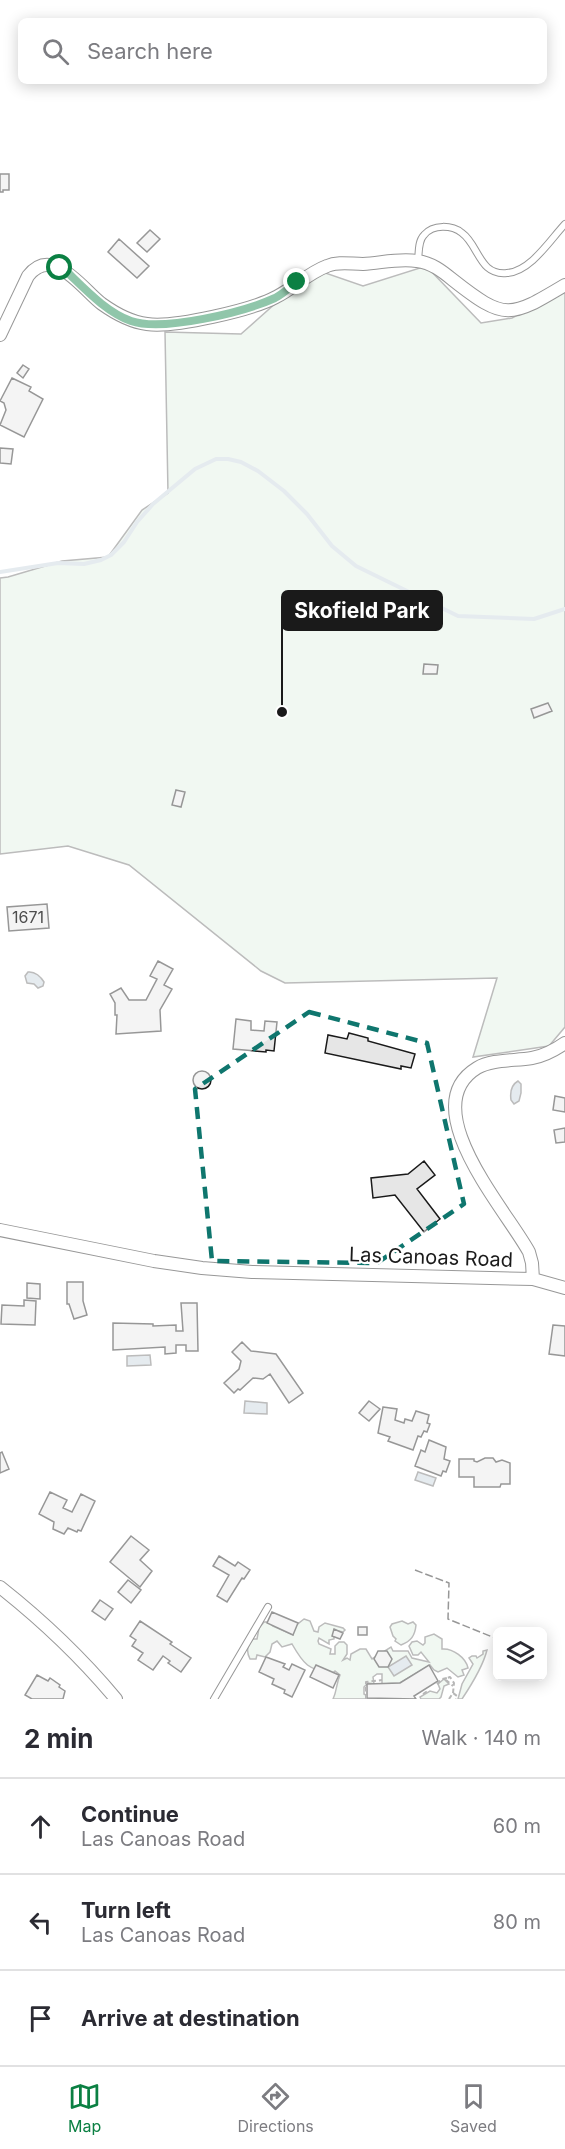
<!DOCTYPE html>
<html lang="en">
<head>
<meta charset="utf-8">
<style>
  :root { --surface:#fff; --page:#f7f7f7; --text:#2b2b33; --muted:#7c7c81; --line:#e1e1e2; --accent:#0b8043 }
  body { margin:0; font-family:Inter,sans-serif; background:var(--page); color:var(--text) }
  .controls { position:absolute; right:18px; bottom:18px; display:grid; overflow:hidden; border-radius:9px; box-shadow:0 3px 15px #0003 }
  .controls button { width:54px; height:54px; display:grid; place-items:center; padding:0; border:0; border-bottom:2px solid var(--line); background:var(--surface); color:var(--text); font:30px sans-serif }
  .stop { position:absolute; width:18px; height:18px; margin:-14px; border:4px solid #0b8043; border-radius:50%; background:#fff }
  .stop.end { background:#0b8043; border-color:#fff; box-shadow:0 2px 6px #0008 }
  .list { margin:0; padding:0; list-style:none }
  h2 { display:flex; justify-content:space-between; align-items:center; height:78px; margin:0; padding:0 24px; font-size:26px }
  h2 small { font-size:20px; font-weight:400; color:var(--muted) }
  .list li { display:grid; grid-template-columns:39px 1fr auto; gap:18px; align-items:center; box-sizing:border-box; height:96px; padding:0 24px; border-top:2px solid var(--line) }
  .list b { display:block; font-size:22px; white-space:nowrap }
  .list p { margin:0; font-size:20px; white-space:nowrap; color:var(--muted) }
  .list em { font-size:20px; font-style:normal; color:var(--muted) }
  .icon { flex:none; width:33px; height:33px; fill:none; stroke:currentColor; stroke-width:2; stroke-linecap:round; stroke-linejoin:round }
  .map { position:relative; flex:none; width:565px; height:1699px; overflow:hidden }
  .search { position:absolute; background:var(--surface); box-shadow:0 3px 15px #0003; left:18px; right:18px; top:18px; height:66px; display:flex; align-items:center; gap:15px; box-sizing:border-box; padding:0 21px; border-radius:9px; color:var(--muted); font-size:22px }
  .sheet { height:366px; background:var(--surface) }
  nav { display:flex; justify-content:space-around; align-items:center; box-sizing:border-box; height:84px; border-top:2px solid var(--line); background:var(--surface); font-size:16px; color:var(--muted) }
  nav a { display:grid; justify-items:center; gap:3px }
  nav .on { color:var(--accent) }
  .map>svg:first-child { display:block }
</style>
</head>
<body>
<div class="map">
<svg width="565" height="1699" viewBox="0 0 565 1699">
  <rect width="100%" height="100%" fill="#fff"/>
  <path fill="#e0efe3" stroke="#6a6a6a" stroke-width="1.5" d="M 426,266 L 481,323 L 512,318 L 565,290 L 565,1027 L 549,1046 L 473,1057 L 497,978 L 285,983 L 261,971 L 129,865 L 68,846 L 0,854 L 0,578 L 8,577 L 62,561 L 108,557 L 142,510 L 168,493 L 165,332 L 241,334 L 314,269 L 363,286 Z
    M 304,1619 L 310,1621 L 314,1631 L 318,1632 L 319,1627 L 325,1623 L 343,1628 L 345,1630 L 343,1632 L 334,1630 L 334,1639 L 329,1640 L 329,1644 L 319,1638 L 318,1641 L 319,1644 L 331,1649 L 330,1654 L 335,1654 L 335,1646 L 339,1642 L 344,1642 L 347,1645 L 347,1654 L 343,1660 L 347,1658 L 350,1660 L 351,1654 L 360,1649 L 366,1649 L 372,1659 L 391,1647 L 393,1651 L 408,1651 L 412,1658 L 429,1662 L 421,1652 L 418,1655 L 413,1655 L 409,1646 L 412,1642 L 417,1641 L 423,1645 L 425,1643 L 425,1637 L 434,1634 L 442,1639 L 442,1649 C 453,1648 466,1658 468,1668 L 462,1670 L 464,1675 L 458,1677 L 447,1668 L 438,1672 L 434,1670 L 430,1665 L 400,1683 L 382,1684 L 382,1674 L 377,1674 L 373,1677 L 374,1684 L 368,1683 L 364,1687 L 364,1694 L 372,1699 L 388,1699 L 333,1699 C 337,1691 336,1684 340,1675 L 335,1671 L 332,1674 C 308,1669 304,1665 292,1644 L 282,1647 L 277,1641 L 272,1644 L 270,1652 L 265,1657 L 257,1655 L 256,1659 L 250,1659 C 246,1651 247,1646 253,1639 L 257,1639 L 259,1628 L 264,1622 L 268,1622 L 273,1626 L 293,1635 L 294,1627 Z
    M 402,1621 L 408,1624 L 413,1622 L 416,1625 C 415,1636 411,1641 401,1645 L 395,1641 L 396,1639 L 393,1636 L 390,1627 L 392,1624 Z
    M 487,1650 C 483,1666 472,1684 462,1699 L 458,1699 L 462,1684 L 473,1664 L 469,1658 L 472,1656 L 476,1656 L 477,1658 L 483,1654 L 483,1651 Z
    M 444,1679 L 449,1684 L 444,1686 L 441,1697 L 439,1699 L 421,1699 L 420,1697 L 430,1691 L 437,1693 L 440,1689 L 438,1684 Z"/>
  <path fill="#c6d2dc" stroke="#6a6a6a" stroke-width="1.5" d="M 28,972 C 35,971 41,977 44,982 L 43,986 L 38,988 L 34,984 L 27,983 L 25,976 Z
    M 518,1081 L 521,1084 L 521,1093 L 519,1101 L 514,1104 L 511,1100 C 510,1093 511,1085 518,1081 Z
    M 150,1355 L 151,1365 L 127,1366 L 127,1356 Z
    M 245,1401 L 267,1403 L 267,1414 L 244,1413 Z
    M 418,1472 L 436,1478 L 433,1486 L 415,1480 Z
    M 406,1656 L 412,1665 L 394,1676 L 388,1667 Z"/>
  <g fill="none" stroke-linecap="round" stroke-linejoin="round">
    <path stroke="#c6d2dc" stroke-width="4" d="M 0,572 L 58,563 L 84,564 L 101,560 L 111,555 L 124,542 L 137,522 L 153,504 L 195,469 L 216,459 L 228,459 L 241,462 L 258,471 L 284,491 L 307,514 L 332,546 L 356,566 L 458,616 L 534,619 L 565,609"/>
  </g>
  <path fill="#e6e6e6" stroke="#1a1a1a" stroke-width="1.5" d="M 0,174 L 9,174 L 9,190 L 3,190 L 3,192 L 0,192 Z
    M 150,230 L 160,239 L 147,252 L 137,243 Z
    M 119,239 L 149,266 L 137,278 L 108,252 Z
    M 23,365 L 29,369 L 23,378 L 17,373 Z
    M 12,378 L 31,387 L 29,391 L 43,399 L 24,437 L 0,425 L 6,410 L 4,403 L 0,401 Z
    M 0,448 L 13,449 L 11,464 L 0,463 Z
    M 424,664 L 438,665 L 437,674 L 423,674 Z
    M 548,703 L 552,711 L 534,718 L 531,709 Z
    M 176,790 L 185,792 L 181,807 L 172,805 Z
    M 47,904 L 49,928 L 9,931 L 7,907 Z
    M 158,961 L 173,969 L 164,985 L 172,989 L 160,1010 L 161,1031 L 116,1034 L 117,1015 L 115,1015 L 115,1003 L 110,994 L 121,988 L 129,1000 L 146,1000 L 157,979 L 150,976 Z
    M 236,1019 L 251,1021 L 251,1030 L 264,1031 L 265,1021 L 277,1022 L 274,1051 L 266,1050 L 266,1052 L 233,1049 Z
    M 349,1033 L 368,1038 L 368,1041 L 415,1054 L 411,1068 L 401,1066 L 401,1069 L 325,1053 L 328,1035 L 347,1039 Z
    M193 1080a9 9 0 1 1 18 0a9 9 0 1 1-18 0Z
    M 555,1096 L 565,1098 L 565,1112 L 553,1110 Z
    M 565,1128 L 565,1142 L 556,1143 L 554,1130 Z
    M 424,1161 L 435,1175 L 417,1189 L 440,1219 L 424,1232 L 395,1195 L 373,1198 L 371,1178 L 408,1174 Z
    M 67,1282 L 83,1282 L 83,1301 L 87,1315 L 74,1319 L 69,1304 L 67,1304 Z
    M 27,1283 L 40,1284 L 40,1299 L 27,1298 Z
    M 24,1300 L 36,1301 L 35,1325 L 1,1324 L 2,1305 L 24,1306 Z
    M 181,1303 L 197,1303 L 198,1351 L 186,1351 L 186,1345 L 176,1345 L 176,1353 L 165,1354 L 165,1347 L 113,1350 L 113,1323 L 153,1324 L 153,1326 L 176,1325 L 176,1331 L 183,1331 Z
    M 553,1325 L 565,1326 L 565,1356 L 549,1354 Z
    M 242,1342 L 251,1351 L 276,1354 L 303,1393 L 289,1403 L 270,1374 L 263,1379 L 253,1378 L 240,1390 L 238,1389 L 234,1393 L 224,1383 L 239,1369 L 241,1361 L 232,1352 Z
    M 369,1401 L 380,1409 L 369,1421 L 359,1413 Z
    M 383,1407 L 397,1409 L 395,1420 L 404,1423 L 405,1419 L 412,1421 L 416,1411 L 429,1415 L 427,1423 L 430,1424 L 427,1432 L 424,1431 L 421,1437 L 418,1436 L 413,1450 L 388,1441 L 390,1437 L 378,1433 Z
    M 429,1440 L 446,1447 L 444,1459 L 450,1461 L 446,1472 L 443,1471 L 441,1476 L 415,1466 L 421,1450 L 425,1452 Z
    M 2,1452 L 9,1469 L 0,1473 L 0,1453 Z
    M 485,1458 L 493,1458 L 496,1462 L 502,1460 L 510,1463 L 510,1484 L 501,1484 L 500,1487 L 474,1487 L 474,1477 L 459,1477 L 459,1459 L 474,1459 L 474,1461 L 477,1462 Z
    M 50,1492 L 67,1500 L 63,1508 L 72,1512 L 81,1494 L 95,1501 L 81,1531 L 78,1530 L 77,1532 L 68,1528 L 64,1534 L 53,1529 L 54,1522 L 39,1514 Z
    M 131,1536 L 149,1550 L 140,1560 L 152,1571 L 140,1587 L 110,1562 Z
    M 219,1556 L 235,1566 L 238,1562 L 250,1570 L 244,1579 L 242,1578 L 227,1602 L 217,1596 L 229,1575 L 213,1566 Z
    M 128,1580 L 141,1590 L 131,1603 L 118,1592 Z
    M 100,1600 L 113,1609 L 105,1620 L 92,1611 Z
    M 272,1612 L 298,1623 L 293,1635 L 267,1623 Z
    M 140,1621 L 172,1642 L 170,1644 L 191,1658 L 181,1672 L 168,1663 L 170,1661 L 163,1656 L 153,1670 L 138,1660 L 143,1653 L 132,1646 L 136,1640 L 130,1636 Z
    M 358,1627 L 367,1627 L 367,1635 L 358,1635 Z
    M 334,1629 L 343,1633 L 340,1639 L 332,1636 Z
    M 378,1651 L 387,1651 L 392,1659 L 388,1667 L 379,1667 L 374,1659 Z
    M 266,1657 L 285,1664 L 283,1667 L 289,1670 L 292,1664 L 305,1670 L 292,1697 L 284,1693 L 285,1690 L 272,1684 L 274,1679 L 259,1672 Z
    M 316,1665 L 339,1675 L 333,1688 L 310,1677 Z
    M 429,1665 L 438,1681 L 414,1696 L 416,1699 L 367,1698 L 367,1684 L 400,1683 Z
    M 37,1675 L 48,1681 L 50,1678 L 60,1685 L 59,1687 L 65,1691 L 63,1699 L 32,1699 L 25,1695 Z"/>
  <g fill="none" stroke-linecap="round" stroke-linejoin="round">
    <defs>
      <path id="service" d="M 418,261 C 419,252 418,241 424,235 C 433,224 452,225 462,233 C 479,245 479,276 507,273 C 531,271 550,240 565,224
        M 214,1699 L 268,1607"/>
      <path id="minor" d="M 0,335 L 28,276 C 53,244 83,290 102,304 C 116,314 131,322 147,324 C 174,328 252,310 276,297 C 294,288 308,273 327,266 C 338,261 351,264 363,264 C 381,263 399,258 417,261 C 432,263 442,271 453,280 C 505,321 510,318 565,285
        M 0,1230 L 154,1261 L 202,1268 L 252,1272 L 533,1279 L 565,1288
        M 533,1279 L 532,1263 L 529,1252 C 507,1211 413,1107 477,1068 C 492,1059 515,1061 532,1058 C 544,1056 555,1050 565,1043
        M 0,1587 C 43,1621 81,1657 116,1699"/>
    </defs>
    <use href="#service" stroke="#1a1a1a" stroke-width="8"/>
    <use href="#minor" stroke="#1a1a1a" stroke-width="14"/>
    <path stroke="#5f5f5f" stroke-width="2" stroke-dasharray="4.5 3" stroke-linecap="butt" d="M 437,1684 L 442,1679 L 447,1678
      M 453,1693 L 454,1683 L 450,1677 L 447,1678 L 446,1680 L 453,1686
      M 423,1694 L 429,1690
      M 366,1699 L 366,1682 L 382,1680
      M 449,1699 L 453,1693 L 457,1696 L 456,1699"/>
    <use href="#service" stroke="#fff" stroke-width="6"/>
    <use href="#minor" stroke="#fff" stroke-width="12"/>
    <path stroke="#1a1a1a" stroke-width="1.5" stroke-dasharray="8 3" stroke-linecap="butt" d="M 415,1570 L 449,1583 L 448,1619 L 495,1638"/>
  </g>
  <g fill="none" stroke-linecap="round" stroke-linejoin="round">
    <path stroke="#0b8043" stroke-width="8" d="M 60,268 L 66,271 C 85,289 106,312 131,321 C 163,332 244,312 275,298 C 283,294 290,287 297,282"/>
  </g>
  <path d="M0 0H565V1699H0ZM 309,1012 L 427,1043 L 464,1204 L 377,1263 L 212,1261 L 195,1089 Z" fill="#fff" fill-opacity=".55" fill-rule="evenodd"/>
  <path fill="none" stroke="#0f766e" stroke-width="4.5" stroke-dasharray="12 8" stroke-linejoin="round" d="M 309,1012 L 427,1043 L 464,1204 L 377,1263 L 212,1261 L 195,1089 Z"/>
  <g text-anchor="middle" stroke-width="4.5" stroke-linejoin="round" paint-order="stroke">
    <g font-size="16" fill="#4d4d4d">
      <text x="28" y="923">1671</text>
    </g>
    <g font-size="20" fill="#1a1a1a" stroke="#fff">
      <text transform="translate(431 1257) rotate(2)" y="7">Las Canoas Road</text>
    </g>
  </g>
  <path fill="none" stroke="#1a1a1a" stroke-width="2" d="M282 712L282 611"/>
  <circle fill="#1a1a1a" stroke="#fff" stroke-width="2" cx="282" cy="712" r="6"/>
  <rect fill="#1a1a1a" stroke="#1a1a1a" stroke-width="2" x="282" y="591" width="160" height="39" rx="6"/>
  <g font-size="21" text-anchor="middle" font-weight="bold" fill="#fff">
    <text x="362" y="618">Skofield Park</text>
  </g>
</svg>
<div class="controls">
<button><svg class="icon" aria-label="layers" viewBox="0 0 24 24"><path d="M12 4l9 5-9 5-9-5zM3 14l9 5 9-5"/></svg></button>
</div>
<div class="stop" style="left:60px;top:268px"></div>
<div class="stop end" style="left:297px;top:282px"></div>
<div class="search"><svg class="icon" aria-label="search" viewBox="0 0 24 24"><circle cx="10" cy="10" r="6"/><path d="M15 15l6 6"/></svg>Search here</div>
</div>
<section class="sheet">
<h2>2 min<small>Walk · 140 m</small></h2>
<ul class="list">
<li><svg class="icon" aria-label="ahead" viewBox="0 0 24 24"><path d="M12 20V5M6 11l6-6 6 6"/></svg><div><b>Continue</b><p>Las Canoas Road</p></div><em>60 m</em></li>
<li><svg class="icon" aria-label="left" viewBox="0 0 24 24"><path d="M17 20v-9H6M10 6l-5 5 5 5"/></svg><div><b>Turn left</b><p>Las Canoas Road</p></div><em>80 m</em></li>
<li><svg class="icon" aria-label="arrive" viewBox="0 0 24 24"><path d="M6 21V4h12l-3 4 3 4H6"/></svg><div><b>Arrive at destination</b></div></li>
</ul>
</section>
<nav>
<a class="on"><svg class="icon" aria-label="map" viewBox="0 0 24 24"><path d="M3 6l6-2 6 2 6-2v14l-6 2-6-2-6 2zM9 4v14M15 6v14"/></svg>Map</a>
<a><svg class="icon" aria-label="directions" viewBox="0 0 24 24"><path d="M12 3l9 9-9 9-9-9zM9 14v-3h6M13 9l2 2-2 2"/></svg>Directions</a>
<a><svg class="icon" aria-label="saved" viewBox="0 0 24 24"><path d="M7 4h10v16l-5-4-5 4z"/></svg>Saved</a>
</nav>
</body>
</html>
